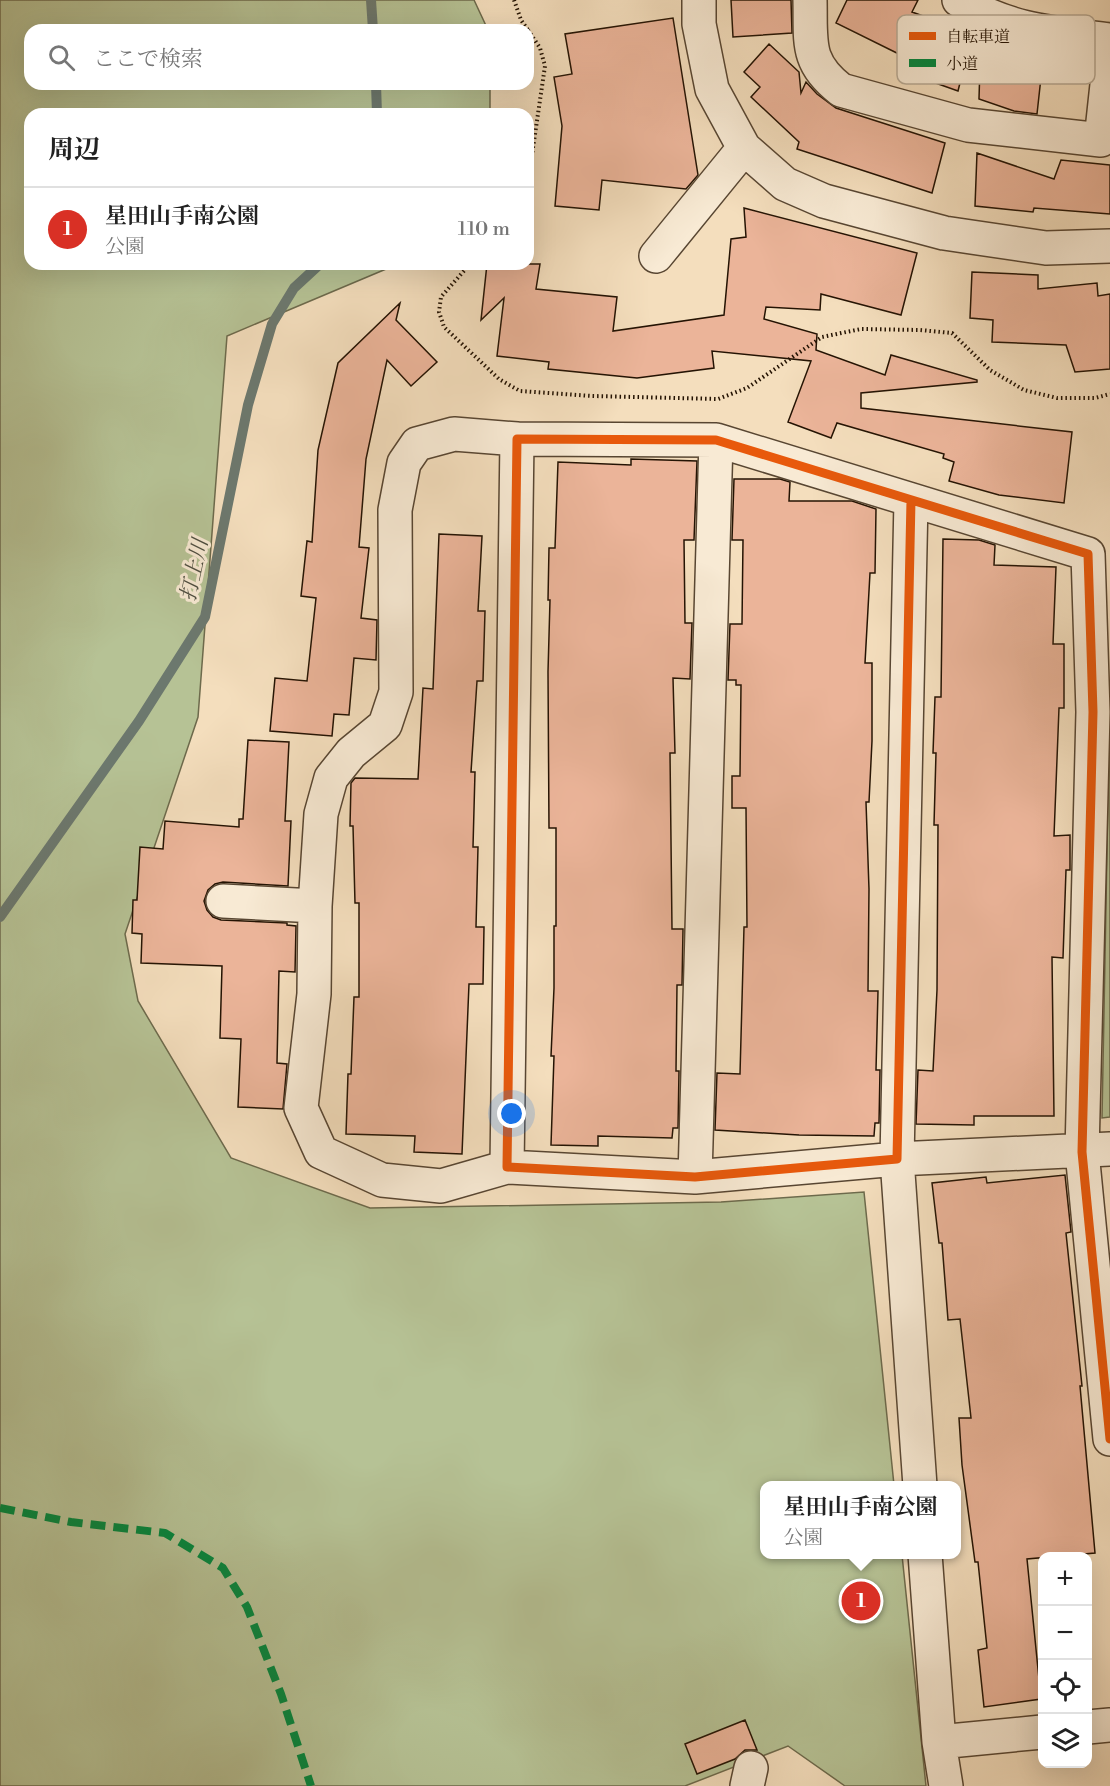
<!DOCTYPE html>
<html lang="ja">
<head>
<meta charset="utf-8">
<style>
  :root { --surface:#fff; --page:#f6f6f6; --text:#222; --muted:#767676; --line:#e0e0e0; --accent:#d93025 }
  body { margin:0; font-family:"Libre Bodoni","Noto Serif JP",serif; background:var(--page); color:var(--text) }
  .controls { position:absolute; right:18px; bottom:18px; display:grid; overflow:hidden; border-radius:12px; box-shadow:0 6px 24px #0002 }
  .controls button { width:54px; height:54px; display:grid; place-items:center; padding:0; border:0; border-bottom:2px solid var(--line); background:var(--surface); color:var(--text); font:30px sans-serif }
  .you { position:absolute; left:512px; top:1114px; width:21px; height:21px; margin:-15px; border:4px solid #fff; border-radius:50%; background:#1a73e8; box-shadow:0 0 0 9px #1a73e833 }
  .badge { display:grid; place-items:center; width:39px; height:39px; border-radius:50%; background:var(--accent); color:#fff; font-size:20px; font-weight:700 }
  .pin { position:absolute; translate:-50% -50%; border:3px solid #fff; box-shadow:0 2px 6px #0006 }
  .popup { position:absolute; left:760px; top:1481px; width:201px; height:78px; box-sizing:border-box; display:grid; place-content:center; border-radius:12px; background:var(--surface); filter:drop-shadow(0 2px 4px #0005); font-size:20px; white-space:nowrap; color:var(--muted) }
  .popup b { font-size:22px; color:var(--text) }
  .popup::after { content:''; position:absolute; left:50%; top:100%; margin-left:-12px; border:12px solid transparent; border-top-color:var(--surface) }
  .list { margin:0; padding:0; list-style:none }
  h2 { display:flex; justify-content:space-between; align-items:center; height:78px; margin:0; padding:0 24px; font-size:26px }
  h2 small { font-size:20px; font-weight:400; color:var(--muted) }
  .list li { display:grid; grid-template-columns:39px 1fr auto; gap:18px; align-items:center; box-sizing:border-box; height:84px; padding:0 24px; border-top:2px solid var(--line) }
  .list b { display:block; font-size:22px; white-space:nowrap }
  .list p { margin:0; font-size:20px; white-space:nowrap; color:var(--muted) }
  .list em { font-size:20px; font-style:normal; color:var(--muted) }
  .icon { flex:none; width:33px; height:33px; fill:none; stroke:currentColor; stroke-width:2; stroke-linecap:round; stroke-linejoin:round }
  .map { position:relative; flex:none; width:1110px; height:1786px; overflow:hidden }
  .search { position:absolute; background:var(--surface); box-shadow:0 6px 24px #0002; left:24px; top:24px; width:510px; height:66px; display:flex; align-items:center; gap:15px; box-sizing:border-box; padding:0 21px; border-radius:18px; color:var(--muted); font-size:22px }
  .panel { position:absolute; background:var(--surface); box-shadow:0 6px 24px #0002; left:24px; top:108px; width:510px; height:162px; border-radius:18px }
  .map>svg:first-child { display:block }
</style>
</head>
<body>
<div class="map">
<svg width="1110" height="1786" viewBox="0 0 1110 1786">
  <rect width="100%" height="100%" fill="#f4debd"/>
  <filter id="stains"><feTurbulence type="fractalNoise" baseFrequency=".00333" numOctaves="4"/><feColorMatrix values="0 0 0 0 .2 0 0 0 0 .09 0 0 0 0 .02 0 0 0 .5 -.17"/></filter>
  <radialGradient id="worn" r=".72"><stop offset=".6" stop-color="#630" stop-opacity="0"/><stop offset="1" stop-color="#630" stop-opacity=".3"/></radialGradient>
  <path fill="#b6c295" stroke="#6d6a4c" stroke-width="1.5" d="M 0,0 L 474,0 L 488,30 L 30,30 L 30,84 L 490,84 L 490,114 L 30,114 L 30,264 L 398,264 L 227,336 L 198,717 L 125,934 L 138,1001 L 231,1158 L 370,1208 L 721,1202 L 864,1192 L 894,1485 L 765,1486 L 765,1554 L 902,1555 L 926,1786 L 845,1786 L 788,1746 L 685,1786 L 0,1786 Z
    M 1110,691 L 1110,1117 L 1102,1118 Z"/>
  <g fill="none" stroke-linecap="round" stroke-linejoin="round">
    <path stroke="#6c786e" stroke-width="10" d="M 371,0 L 373,30
      M 376,84 L 377,114
      M 0,917 L 139,721 L 205,617 L 248,405 L 272,324 L 294,288 L 320,264"/>
  </g>
  <path fill="#ebb499" stroke="#241303" stroke-width="1.5" d="M 731,0 L 791,0 L 792,33 L 733,37 Z
    M 847,0 L 918,0 L 912,12 L 976,35 L 991,36 L 1044,50 L 1037,114 L 1014,111 L 979,99 L 980,66 L 965,63 L 958,91 L 913,75 L 917,63 L 836,23 Z
    M 673,18 L 698,175 L 686,189 L 602,180 L 599,210 L 555,206 L 562,126 L 554,77 L 572,74 L 565,34 Z
    M 769,44 L 799,72 L 801,93 L 806,82 L 817,94 L 836,108 L 945,143 L 932,193 L 797,149 L 799,142 L 751,97 L 760,87 L 744,72 Z
    M 977,153 L 1054,179 L 1061,160 L 1110,165 L 1110,214 L 1034,208 L 1033,212 L 975,206 Z
    M 744,208 L 917,253 L 901,315 L 821,294 L 820,310 L 766,307 L 764,319 L 817,334 L 816,350 L 885,375 L 891,355 L 977,380 L 977,382 L 861,393 L 861,408 L 1072,432 L 1064,503 L 999,495 L 949,481 L 954,462 L 943,458 L 944,454 L 837,423 L 831,438 L 788,422 L 811,361 L 712,351 L 714,368 L 637,378 L 548,369 L 549,362 L 497,356 L 504,298 L 481,320 L 487,264 L 540,264 L 536,289 L 617,297 L 613,331 L 724,315 L 731,239 L 746,237 Z
    M 972,272 L 1038,275 L 1038,289 L 1097,283 L 1098,296 L 1110,294 L 1110,369 L 1075,372 L 1066,345 L 992,342 L 993,320 L 970,318 Z
    M 400,303 L 396,320 L 437,362 L 411,386 L 387,360 L 366,459 L 359,547 L 369,548 L 361,618 L 377,620 L 376,660 L 354,658 L 349,715 L 334,714 L 332,736 L 270,731 L 275,678 L 307,681 L 316,598 L 301,596 L 307,541 L 312,542 L 318,450 L 338,363 Z
    M 631,459 L 697,461 L 694,540 L 684,540 L 685,623 L 692,623 L 690,679 L 673,678 L 675,753 L 670,753 L 672,929 L 683,929 L 682,985 L 677,985 L 676,1071 L 679,1071 L 678,1128 L 673,1128 L 672,1138 L 598,1136 L 598,1146 L 551,1145 L 554,1056 L 551,1056 L 554,988 L 554,926 L 556,926 L 556,828 L 549,828 L 548,672 L 550,600 L 548,600 L 549,548 L 555,548 L 558,462 L 631,465 Z
    M 734,479 L 780,479 L 790,482 L 789,501 L 852,501 L 876,509 L 875,573 L 870,573 L 865,663 L 872,663 L 872,741 L 869,802 L 866,802 L 869,889 L 868,991 L 878,991 L 876,1070 L 880,1070 L 879,1123 L 875,1123 L 874,1136 L 799,1135 L 715,1130 L 717,1073 L 740,1074 L 744,927 L 747,927 L 746,808 L 732,808 L 732,776 L 740,776 L 741,685 L 736,685 L 736,680 L 728,680 L 730,624 L 742,624 L 743,540 L 732,540 Z
    M 439,534 L 482,536 L 478,611 L 485,611 L 483,681 L 477,681 L 471,772 L 475,772 L 473,847 L 478,847 L 476,927 L 484,927 L 483,984 L 469,984 L 462,1154 L 414,1152 L 415,1136 L 346,1134 L 348,1074 L 351,1074 L 354,997 L 359,997 L 359,903 L 355,903 L 353,826 L 350,826 L 351,783 L 355,778 L 418,779 L 423,688 L 433,689 Z
    M 943,539 L 979,540 L 995,545 L 994,565 L 1056,567 L 1053,644 L 1064,644 L 1064,708 L 1059,708 L 1054,836 L 1070,835 L 1070,870 L 1066,870 L 1063,958 L 1052,957 L 1054,1116 L 974,1116 L 974,1125 L 916,1124 L 918,1070 L 933,1071 L 937,990 L 938,825 L 934,825 L 936,753 L 933,753 L 935,697 L 941,697 Z
    M 248,740 L 289,742 L 285,821 L 291,821 L 288,886 L 223,882 L 215,884 L 208,890 L 204,901 L 207,910 L 213,917 L 221,920 L 287,923 L 287,925 L 296,926 L 295,972 L 279,971 L 277,1063 L 287,1064 L 283,1109 L 238,1107 L 241,1039 L 220,1038 L 222,966 L 141,963 L 142,934 L 132,933 L 133,900 L 137,900 L 140,847 L 163,849 L 165,821 L 239,827 L 239,819 L 243,819 Z
    M 1065,1175 L 1071,1232 L 1066,1233 L 1082,1386 L 1080,1386 L 1095,1553 L 1027,1559 L 1041,1699 L 984,1707 L 978,1650 L 987,1648 L 978,1562 L 975,1562 L 962,1465 L 959,1418 L 971,1418 L 960,1319 L 948,1320 L 942,1243 L 939,1243 L 932,1183 L 986,1177 L 987,1183 Z
    M 745,1720 L 757,1750 L 745,1750 L 735,1759 L 697,1774 L 685,1744 Z"/>
  <g fill="none" stroke-linecap="round" stroke-linejoin="round">
    <defs>
      <path id="minor" d="M 699,0 L 699,24 L 712,89 L 744,148 L 785,184 L 824,201 L 944,233 L 1046,248 L 1110,246
        M 810,0 C 811,42 805,62 841,90 L 968,125 L 1101,140 L 1110,57
        M 959,0 C 1010,31 1053,33 1110,40
        M 656,256 L 744,148
        M 911,500 L 897,1159 L 695,1177 L 507,1167 L 517,439 L 716,440 L 1088,554 L 1093,712 L 1082,1152 L 1110,1439
        M 223,901 L 315,906
        M 507,1167 L 441,1186 L 382,1180 L 321,1152 L 301,1108 L 314,994 L 315,906 L 321,814 L 331,778 L 351,753 L 385,725 L 396,692 L 395,510 L 404,463 L 417,444 L 454,434 L 517,439
        M 695,1177 L 716,440
        M 920,1486 L 897,1159 L 1110,1149
        M 925,1554 L 939,1742 L 946,1786
        M 1088,1727 L 1110,1725
        M 939,1742 L 1042,1732
        M 747,1786 L 751,1768"/>
    </defs>
    <use href="#minor" stroke="#584632" stroke-width="36"/>
    <path stroke="#241303" stroke-width="4" stroke-dasharray="1.5 3" stroke-linecap="butt" d="M 514,0 L 521,20 L 528,30
      M 528,30 L 540,48 L 545,66 L 528,182
      M 470,264 L 441,297 L 439,312 L 444,327 L 499,379 L 520,391 L 592,396 L 718,399 L 747,388 L 822,337 L 861,329 L 920,330 L 952,333 L 990,370 L 1024,390 L 1057,398 L 1095,398 L 1110,394"/>
    <use href="#minor" stroke="#f8ead4" stroke-width="33"/>
    <path stroke="#00873e" stroke-width="8" stroke-dasharray="15 8" stroke-linecap="butt" d="M 0,1508 L 71,1522 L 165,1533 L 223,1568 L 247,1607 L 281,1694 L 311,1786"/>
    <defs>
      <path id="cycleway" d="M 911,500 L 897,1159 L 695,1177 L 507,1167 L 517,439 L 716,440 L 1088,554 L 1093,712 L 1082,1152 L 1110,1439"/>
    </defs>
    <use href="#cycleway" stroke="#f8ead4" stroke-width="13"/>
    <use href="#cycleway" stroke="#e8590c" stroke-width="9"/>
  </g>
  <g text-anchor="middle" stroke-width="6" stroke-linejoin="round" paint-order="stroke">
    <g font-size="21" font-style="italic" fill="#4e4e41" stroke="#f8ead4">
      <text transform="translate(194 570) rotate(-78)" y="7">打上川</text>
    </g>
  </g>
  <rect x="897" y="15" width="198" height="69" rx="9" fill="#f8ead4" stroke="#b8aa95" stroke-width="1.5"/>
  <rect x="909" y="32" width="27" height="8" fill="#e8590c"/>
  <rect x="909" y="59" width="27" height="8" fill="#00873e"/>
  <g font-size="16" fill="#241303">
    <text x="946" y="42">自転車道</text>
    <text x="946" y="69">小道</text>
  </g>
  <rect width="100%" height="100%" filter="url(#stains)"/>
  <rect width="100%" height="100%" fill="url(#worn)"/>
</svg>
<div class="controls">
<button>+</button>
<button>−</button>
<button><svg class="icon" aria-label="locate" viewBox="0 0 24 24"><circle cx="12" cy="12" r="6"/><path d="M12 2v4M12 18v4M2 12h4M18 12h4"/></svg></button>
<button><svg class="icon" aria-label="layers" viewBox="0 0 24 24"><path d="M12 4l9 5-9 5-9-5zM3 14l9 5 9-5"/></svg></button>
</div>
<div class="you"></div>
<div class="pin badge" style="left:861px;top:1601px">1</div>
<div class="popup"><b>星田山手南公園</b>公園</div>
<div class="search"><svg class="icon" aria-label="search" viewBox="0 0 24 24"><circle cx="10" cy="10" r="6"/><path d="M15 15l6 6"/></svg>ここで検索</div>
<section class="panel">
<h2>周辺<small></small></h2>
<ul class="list">
<li><span class="badge">1</span><div><b>星田山手南公園</b><p>公園</p></div><em>110 m</em></li>
</ul>
</section>
</div>
</body>
</html>
